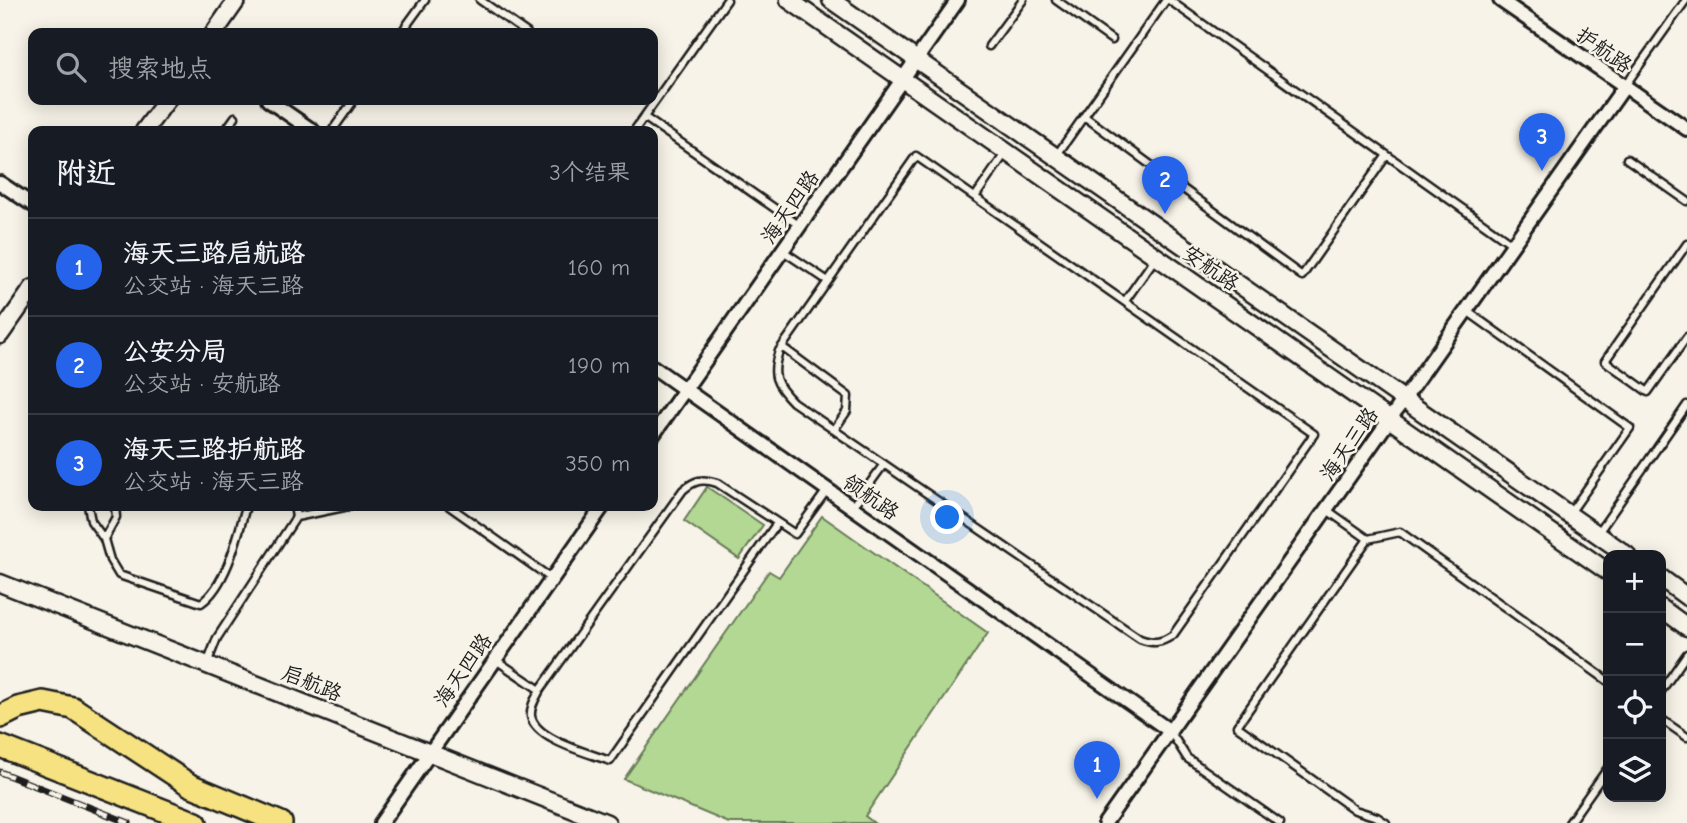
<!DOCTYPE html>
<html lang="zh">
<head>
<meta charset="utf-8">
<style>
  :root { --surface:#171b24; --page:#242831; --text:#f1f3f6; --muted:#9ea1a6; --line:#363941; --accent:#2563eb }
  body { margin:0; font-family:"Comic Neue","LXGW WenKai TC",sans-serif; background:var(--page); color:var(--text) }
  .controls { position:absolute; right:21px; bottom:21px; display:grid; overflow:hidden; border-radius:14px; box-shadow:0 4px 18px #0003 }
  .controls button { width:63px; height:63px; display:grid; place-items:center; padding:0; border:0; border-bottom:2px solid var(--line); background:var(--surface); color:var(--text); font:35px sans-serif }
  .you { position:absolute; left:948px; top:518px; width:24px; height:24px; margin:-18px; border:5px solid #fff; border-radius:50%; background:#1a73e8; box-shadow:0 0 0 10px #1a73e833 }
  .badge { display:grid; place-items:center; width:46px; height:46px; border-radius:50%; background:var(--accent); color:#fff; font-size:23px; font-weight:700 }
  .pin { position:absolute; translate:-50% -58px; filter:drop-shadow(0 2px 4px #0008) }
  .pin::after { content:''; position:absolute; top:37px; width:24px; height:21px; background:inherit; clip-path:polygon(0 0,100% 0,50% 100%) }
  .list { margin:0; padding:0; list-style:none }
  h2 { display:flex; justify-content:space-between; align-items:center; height:91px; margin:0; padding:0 28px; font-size:30px }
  h2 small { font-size:23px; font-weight:400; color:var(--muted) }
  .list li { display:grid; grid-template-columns:46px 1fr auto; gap:21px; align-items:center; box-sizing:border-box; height:98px; padding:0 28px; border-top:2px solid var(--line) }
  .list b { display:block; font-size:26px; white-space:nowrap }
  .list p { margin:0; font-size:23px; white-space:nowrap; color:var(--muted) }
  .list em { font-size:23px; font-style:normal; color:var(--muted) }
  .icon { flex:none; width:38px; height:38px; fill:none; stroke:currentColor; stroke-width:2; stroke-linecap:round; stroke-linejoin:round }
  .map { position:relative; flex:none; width:1687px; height:823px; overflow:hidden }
  .search { position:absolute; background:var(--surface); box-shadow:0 4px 18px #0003; left:28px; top:28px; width:630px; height:77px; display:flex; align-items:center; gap:18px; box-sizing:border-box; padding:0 24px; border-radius:14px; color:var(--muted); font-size:26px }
  .panel { position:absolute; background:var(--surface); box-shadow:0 4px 18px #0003; left:28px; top:126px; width:630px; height:385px; border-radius:14px }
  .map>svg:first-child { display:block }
</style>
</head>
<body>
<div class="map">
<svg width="1687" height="823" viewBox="0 0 1687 823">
  <rect width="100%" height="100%" fill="#f7f3e8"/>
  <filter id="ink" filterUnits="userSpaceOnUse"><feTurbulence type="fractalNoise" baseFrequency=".0143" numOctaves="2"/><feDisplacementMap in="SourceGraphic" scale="14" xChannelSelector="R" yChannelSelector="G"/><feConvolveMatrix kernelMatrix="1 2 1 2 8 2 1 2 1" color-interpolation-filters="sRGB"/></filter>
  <g filter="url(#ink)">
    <path fill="#b3d894" stroke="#687a58" stroke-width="2" d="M 707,487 L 763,525 L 739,559 L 684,521 Z
      M 822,516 L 988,633 L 865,816 L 874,823 L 729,823 L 624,779 L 769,571 L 779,577 Z"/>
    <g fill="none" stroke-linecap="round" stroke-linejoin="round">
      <defs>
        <path id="service" d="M 480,0 L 527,33
          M 1056,0 L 1112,40
          M 1169,0 L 1512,244
          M 401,33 L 425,0
          M 989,46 L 1023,0
          M 1624,87 L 1686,0
          M 1084,116 L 1302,276 L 1387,155
          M 644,117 L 800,226
          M 225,131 L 235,117
          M 332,131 L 354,100
          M 634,131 L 727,0
          M 916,156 L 1314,434 L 1173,635 C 1161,643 1154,644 1140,639 L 793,402 C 775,384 771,375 779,351 Z
          M 1056,156 L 1166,0
          M 1627,159 L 1687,201
          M 975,197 L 1006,152
          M 1687,244 L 1605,361 L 1648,392 L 1687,337
          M 783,251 L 828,281
          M 1125,301 L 1156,257
          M 1467,311 L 1630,428 L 1570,513
          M 782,347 L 848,396 L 847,411 L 834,430
          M 88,506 L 91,521 L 104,539 L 110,560 L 119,575 L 201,603 C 227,585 238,535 246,506
          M 294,506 L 296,517 L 349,506
          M 449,506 L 552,579
          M 852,508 L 884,464
          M 1327,510 L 1368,539 L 1400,532 L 1608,681
          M 1598,533 L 1687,405
          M 104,539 L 116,517 L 115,506
          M 1368,539 L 1237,726 L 1355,810 L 1377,817 L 1386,823
          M 496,660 L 540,690 L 683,490 C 695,480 703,478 717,483 L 795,534 L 827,490
          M 207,664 L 217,638 L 296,517
          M 540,690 C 536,698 530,706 531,716 C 535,740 589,753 610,761 L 777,523
          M 1661,691 L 1687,654
          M 1661,719 L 1687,737
          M 1170,731 L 1187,758 L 1280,823
          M 1569,823 L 1608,768"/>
        <path id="minor" d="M 1500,0 L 1687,129
          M 268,100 L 313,131
          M 0,183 L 33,205
          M 653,367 L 1170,731
          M 653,435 L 958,0
          M 381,823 L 603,506
          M 1105,823 L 1624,87"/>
        <path id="tertiary" d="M 789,0 L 1608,572
          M 831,0 L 1627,555
          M 214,33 L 237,0
          M 144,131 L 167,100
          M 0,335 L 33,288
          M 1661,578 L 1687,597
          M 0,583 L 607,823
          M 1661,608 L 1687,627"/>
        <path id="trunk" d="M 0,717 L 18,708 L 43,702 L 73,708 L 190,785 L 281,823
          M 0,746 L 196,823"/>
      </defs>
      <use href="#service" stroke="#1c1c1c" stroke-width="11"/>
      <use href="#minor" stroke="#1c1c1c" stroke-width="18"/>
      <use href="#tertiary" stroke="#1c1c1c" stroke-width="21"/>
      <use href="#trunk" stroke="#1c1c1c" stroke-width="26"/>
      <use href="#service" stroke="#f7f3e8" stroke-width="6"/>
      <use href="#minor" stroke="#f7f3e8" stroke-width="12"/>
      <use href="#tertiary" stroke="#f7f3e8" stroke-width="16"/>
      <use href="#trunk" stroke="#f6e281" stroke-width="21"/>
      <defs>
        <path id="rail" d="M 0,772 L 129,823"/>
      </defs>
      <use href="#rail" stroke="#1c1c1c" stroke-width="7"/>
      <use href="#rail" stroke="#f7f3e8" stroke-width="4.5" stroke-dasharray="13" stroke-linecap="butt"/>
    </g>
  </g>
  <g text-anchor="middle" stroke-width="5" stroke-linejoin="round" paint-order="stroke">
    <g font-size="21" fill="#1c1c1c" stroke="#f7f3e8">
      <text transform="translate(1604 50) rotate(35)" y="7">护航路</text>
      <text transform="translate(790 207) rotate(-55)" y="7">海天四路</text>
      <text transform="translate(1211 268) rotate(35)" y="7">安航路</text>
      <text transform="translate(1349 444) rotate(-55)" y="7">海天三路</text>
      <text transform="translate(871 497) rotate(35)" y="7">领航路</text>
      <text transform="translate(463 670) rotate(-55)" y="7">海天四路</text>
      <text transform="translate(312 683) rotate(22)" y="7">启航路</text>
    </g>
  </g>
</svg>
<div class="controls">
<button>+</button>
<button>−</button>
<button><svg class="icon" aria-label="locate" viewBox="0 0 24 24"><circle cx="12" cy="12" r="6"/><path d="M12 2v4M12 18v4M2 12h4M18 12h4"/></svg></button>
<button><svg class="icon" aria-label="layers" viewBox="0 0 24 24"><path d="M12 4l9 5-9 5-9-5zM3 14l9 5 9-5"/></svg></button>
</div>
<div class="you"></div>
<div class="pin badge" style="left:1097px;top:799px">1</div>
<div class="pin badge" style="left:1165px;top:214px">2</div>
<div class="pin badge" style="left:1542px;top:171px">3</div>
<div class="search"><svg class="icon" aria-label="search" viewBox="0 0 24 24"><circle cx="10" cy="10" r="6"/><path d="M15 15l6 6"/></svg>搜索地点</div>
<section class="panel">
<h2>附近<small>3个结果</small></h2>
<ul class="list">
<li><span class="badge">1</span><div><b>海天三路启航路</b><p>公交站 · 海天三路</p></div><em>160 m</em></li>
<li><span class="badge">2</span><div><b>公安分局</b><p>公交站 · 安航路</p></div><em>190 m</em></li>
<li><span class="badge">3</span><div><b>海天三路护航路</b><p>公交站 · 海天三路</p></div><em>350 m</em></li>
</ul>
</section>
</div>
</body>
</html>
